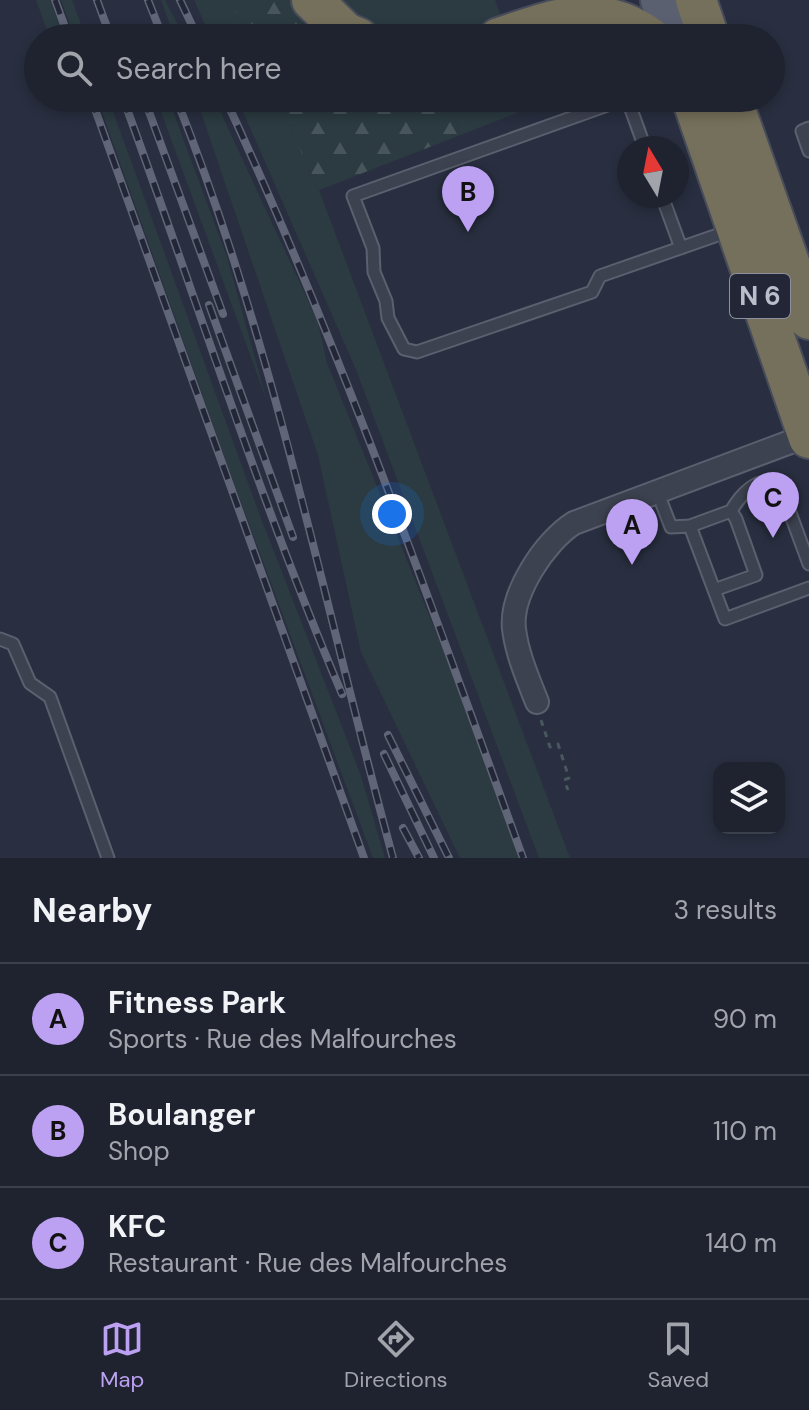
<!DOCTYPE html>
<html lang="en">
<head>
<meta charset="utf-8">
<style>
  :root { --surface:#1f2330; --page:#2c2f3c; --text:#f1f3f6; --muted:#a1a4ab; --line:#3c404c; --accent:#bca0f2 }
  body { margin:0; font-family:"DM Sans",sans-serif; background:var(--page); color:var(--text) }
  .controls { position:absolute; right:24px; bottom:24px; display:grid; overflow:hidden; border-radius:16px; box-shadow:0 4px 12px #0003 }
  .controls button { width:72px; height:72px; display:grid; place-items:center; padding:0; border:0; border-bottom:2px solid var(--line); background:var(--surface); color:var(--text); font:40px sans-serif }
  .compass { position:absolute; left:617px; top:136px; width:72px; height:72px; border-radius:50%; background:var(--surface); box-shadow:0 4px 12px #0003; rotate:350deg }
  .you { position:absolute; left:392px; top:514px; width:28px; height:28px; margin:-20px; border:6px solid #fff; border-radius:50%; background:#1a73e8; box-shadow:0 0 0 12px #1a73e833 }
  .badge { display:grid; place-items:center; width:52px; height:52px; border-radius:50%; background:var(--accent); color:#111; font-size:26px; font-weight:700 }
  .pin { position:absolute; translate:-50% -66px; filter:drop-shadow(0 2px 4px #0008) }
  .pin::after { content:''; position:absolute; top:42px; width:28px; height:24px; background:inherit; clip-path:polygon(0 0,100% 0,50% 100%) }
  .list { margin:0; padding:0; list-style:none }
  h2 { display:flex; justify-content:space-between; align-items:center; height:104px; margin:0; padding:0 32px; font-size:34px }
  h2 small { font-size:26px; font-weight:400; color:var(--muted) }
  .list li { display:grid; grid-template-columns:52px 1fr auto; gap:24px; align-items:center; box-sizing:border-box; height:112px; padding:0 32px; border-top:2px solid var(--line) }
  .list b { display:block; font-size:30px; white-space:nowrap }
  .list p { margin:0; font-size:26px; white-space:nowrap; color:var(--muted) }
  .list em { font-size:26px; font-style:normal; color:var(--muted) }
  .icon { flex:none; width:44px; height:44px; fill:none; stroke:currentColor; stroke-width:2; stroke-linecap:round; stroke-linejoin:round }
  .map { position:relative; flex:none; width:809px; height:858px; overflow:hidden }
  .search { position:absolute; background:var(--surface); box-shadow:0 4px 12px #0003; left:24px; right:24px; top:24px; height:88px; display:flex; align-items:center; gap:20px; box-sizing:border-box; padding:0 28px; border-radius:44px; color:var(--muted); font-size:30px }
  .sheet { height:440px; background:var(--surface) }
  nav { display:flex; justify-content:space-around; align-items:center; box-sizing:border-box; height:112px; border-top:2px solid var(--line); background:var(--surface); font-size:22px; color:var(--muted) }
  nav a { display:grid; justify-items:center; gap:4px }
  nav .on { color:var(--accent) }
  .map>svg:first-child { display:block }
</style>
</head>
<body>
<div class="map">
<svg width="809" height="858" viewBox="0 0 809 858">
  <defs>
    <pattern id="forest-firs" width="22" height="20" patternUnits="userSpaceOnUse" patternTransform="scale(2)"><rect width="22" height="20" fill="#2b3b41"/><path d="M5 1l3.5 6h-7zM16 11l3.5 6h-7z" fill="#48555b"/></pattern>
  </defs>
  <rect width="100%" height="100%" fill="#292f40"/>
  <path fill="#2b3b41" d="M 36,0 L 50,0 L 65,38 L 50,38 Z
    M 61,0 L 72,0 L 86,38 L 75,38 Z
    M 161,0 L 165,0 L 185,38 L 175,38 Z
    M 194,0 L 230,0 L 248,38 L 211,38 Z
    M 332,0 L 495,0 L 502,19 C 429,45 395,52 332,0 Z
    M 97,98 L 108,98 L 259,513 L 360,773 L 385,858 L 373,858 L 232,478 Z
    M 156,98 L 168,98 L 227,257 L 267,401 Z
    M 196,98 L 214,98 L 318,322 L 327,363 L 446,657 L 519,858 L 460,858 L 361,652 L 318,455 Z
    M 237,98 L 276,98 L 319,190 L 570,858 L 539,858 L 357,372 Z
    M 456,98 L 555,98 L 458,136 Z"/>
  <path fill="url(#forest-firs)" d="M 230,0 L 291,0 L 304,24 L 324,38 L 248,38 Z
    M 276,98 L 456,98 L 458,136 L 319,190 Z"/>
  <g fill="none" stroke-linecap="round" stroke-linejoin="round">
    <defs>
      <path id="lane" d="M 809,128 L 802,131 L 809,151
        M 645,148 L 627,98 L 353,196 L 373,248 L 374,272 L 386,301 L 388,318 L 404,349 L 417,352 L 592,292 L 600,276 L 729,231
        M 662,196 L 681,248
        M 657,491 L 671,527 L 690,526 L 731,511 L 736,519 L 756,575 L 714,590
        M 731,511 C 741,494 757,476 779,483 L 809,564
        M 690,526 L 725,619 L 809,588
        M 0,639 L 13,644 L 30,683 L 50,697 L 108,858"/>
      <path id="street" d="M 537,702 C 528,679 517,654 514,629 C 510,594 545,541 574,523 L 809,435"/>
      <path id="primary" d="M 658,0 L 671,38"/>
      <path id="highway" d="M 312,0 L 346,33 L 358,38
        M 696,0 L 709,38
        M 499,38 C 554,20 598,0 650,38
        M 692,98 L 809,438
        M 731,98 L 809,319"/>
    </defs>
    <use href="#lane" stroke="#5b5f6e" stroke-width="15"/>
    <use href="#street" stroke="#5b5f6e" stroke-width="26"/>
    <use href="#primary" stroke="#474a5a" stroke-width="38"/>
    <use href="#highway" stroke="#484c5b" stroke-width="44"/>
    <path stroke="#49585e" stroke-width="3" stroke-dasharray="6 6" stroke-linecap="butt" d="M 541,720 L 550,747 L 558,744 L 569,778 L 564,780 L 568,790"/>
    <use href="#lane" stroke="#3d4250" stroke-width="11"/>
    <use href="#street" stroke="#3d4250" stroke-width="22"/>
    <use href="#primary" stroke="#5b6070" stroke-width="34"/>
    <use href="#highway" stroke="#75705b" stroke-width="40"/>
    <defs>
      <path id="rail" d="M 55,0 L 69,38
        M 97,0 L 111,38
        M 148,0 L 163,38
        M 180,0 L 198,38
        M 91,98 L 364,858
        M 123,98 C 196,297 259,499 342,694
        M 144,98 L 223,314
        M 176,98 C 275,346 323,602 393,858
        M 225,98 C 340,346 430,602 523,858
        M 209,305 L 293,537
        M 388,735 L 449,858
        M 384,754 L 434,858
        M 403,828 L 419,858"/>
    </defs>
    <use href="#rail" stroke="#606577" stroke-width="8"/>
    <use href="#rail" stroke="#222636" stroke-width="5" stroke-dasharray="15" stroke-linecap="butt"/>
  </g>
  <g text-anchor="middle" stroke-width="6" stroke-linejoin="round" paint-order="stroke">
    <rect fill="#222636" stroke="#8c909e" stroke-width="2" x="730" y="274" width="60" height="44" rx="6"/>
    <g font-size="26" font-weight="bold" fill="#babdca">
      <text x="760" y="305">N 6</text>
    </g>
  </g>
</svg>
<div class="controls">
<button><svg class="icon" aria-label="layers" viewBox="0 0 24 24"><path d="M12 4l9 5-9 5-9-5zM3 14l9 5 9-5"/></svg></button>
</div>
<svg class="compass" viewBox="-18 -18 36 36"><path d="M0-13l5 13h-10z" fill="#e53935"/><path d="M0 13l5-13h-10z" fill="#a1a4ab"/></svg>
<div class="you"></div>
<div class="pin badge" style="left:632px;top:565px">A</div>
<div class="pin badge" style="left:468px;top:232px">B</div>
<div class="pin badge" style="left:773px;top:538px">C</div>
<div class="search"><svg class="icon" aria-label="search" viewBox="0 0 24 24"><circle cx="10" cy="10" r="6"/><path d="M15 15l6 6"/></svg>Search here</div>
</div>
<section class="sheet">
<h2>Nearby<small>3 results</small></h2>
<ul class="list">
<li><span class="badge">A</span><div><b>Fitness Park</b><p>Sports · Rue des Malfourches</p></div><em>90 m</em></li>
<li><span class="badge">B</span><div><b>Boulanger</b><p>Shop</p></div><em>110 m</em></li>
<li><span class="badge">C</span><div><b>KFC</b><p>Restaurant · Rue des Malfourches</p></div><em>140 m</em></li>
</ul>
</section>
<nav>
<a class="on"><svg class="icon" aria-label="map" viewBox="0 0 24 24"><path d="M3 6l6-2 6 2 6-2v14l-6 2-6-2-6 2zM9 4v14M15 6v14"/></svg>Map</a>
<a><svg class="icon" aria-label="directions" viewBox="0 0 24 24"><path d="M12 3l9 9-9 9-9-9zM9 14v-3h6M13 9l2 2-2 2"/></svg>Directions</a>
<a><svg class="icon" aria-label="saved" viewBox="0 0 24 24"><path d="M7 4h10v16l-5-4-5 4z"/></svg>Saved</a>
</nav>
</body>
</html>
